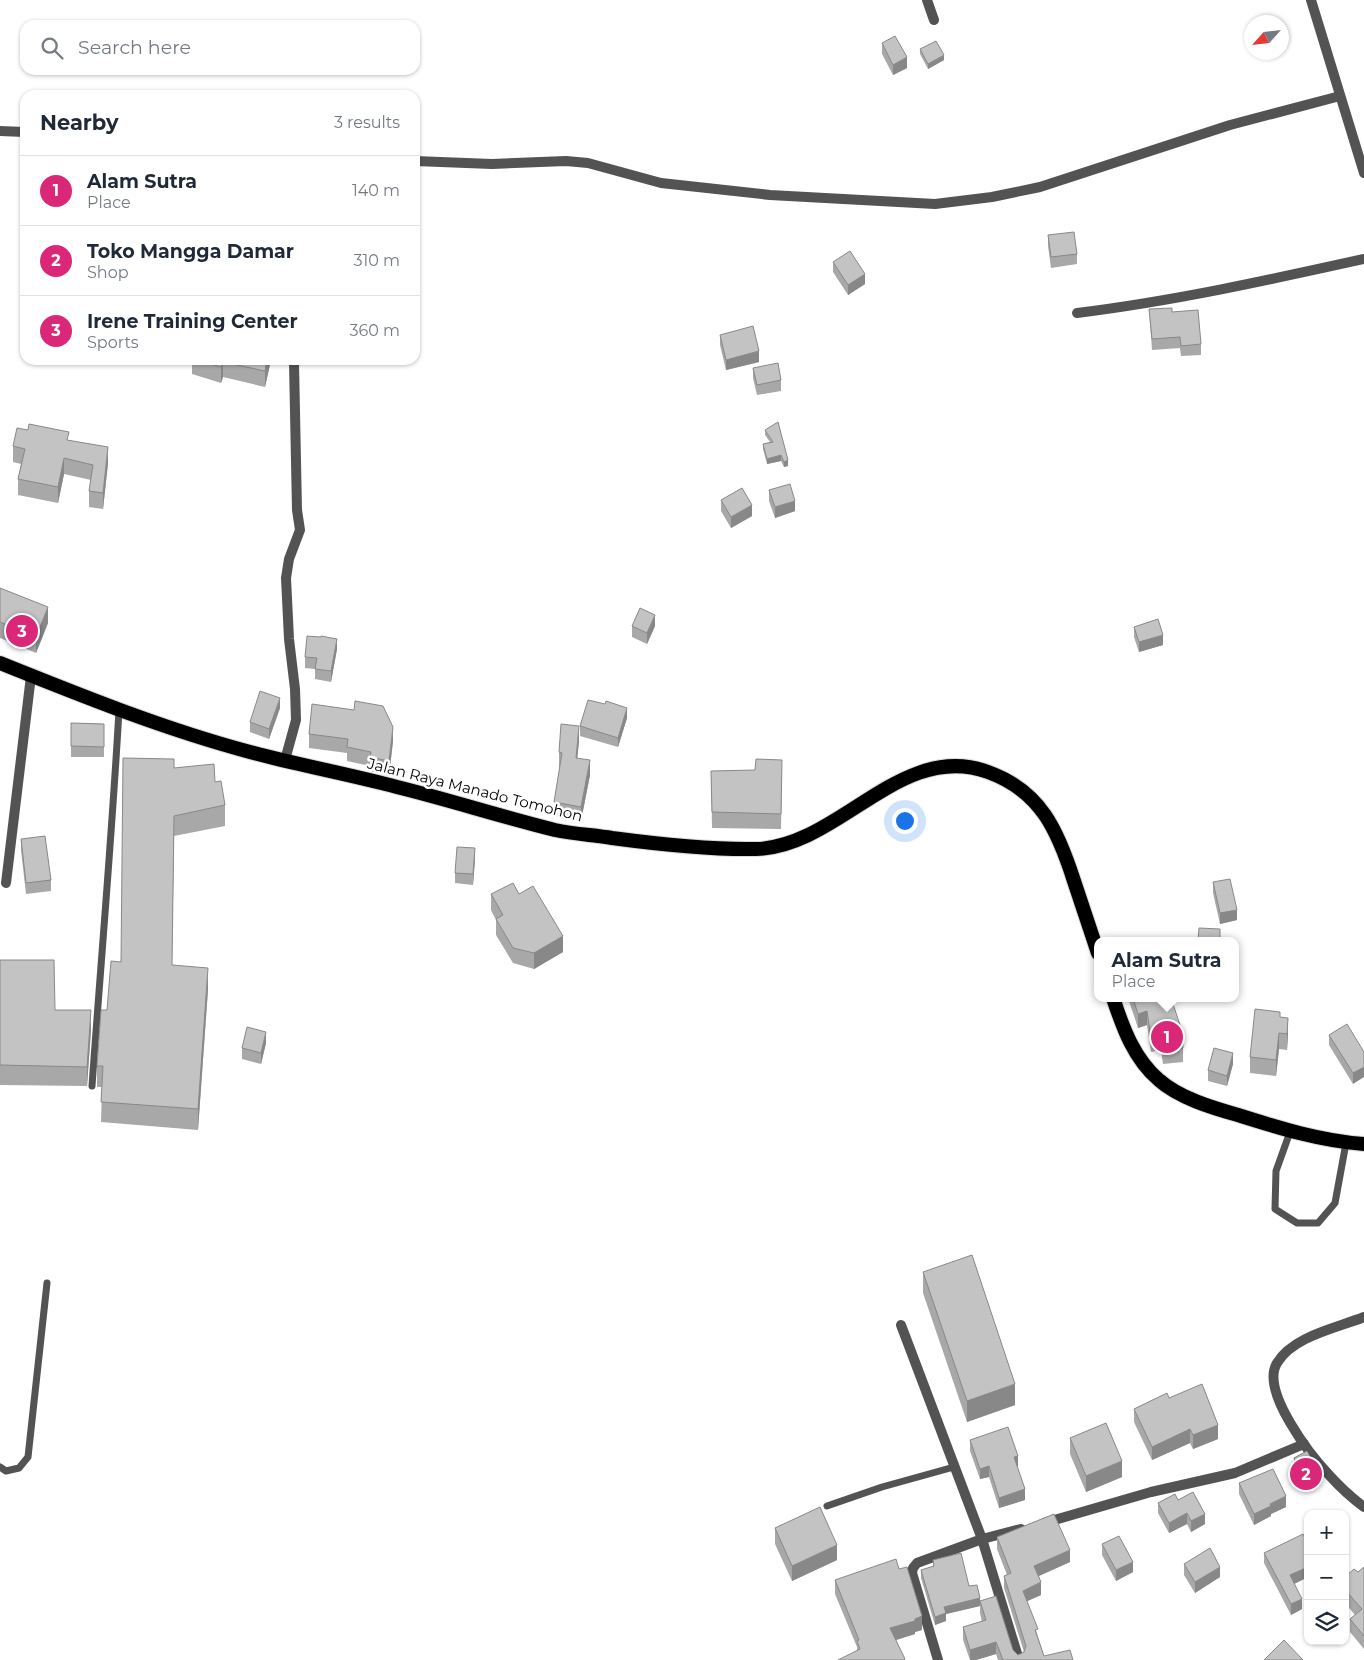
<!DOCTYPE html>
<html lang="en">
<head>
<meta charset="utf-8">
<style>
  :root { --surface:#fff; --page:#f2f2f3; --text:#1f2937; --muted:#747a83; --line:#e0e1e3; --accent:#db2777 }
  body { margin:0; font-family:Montserrat,sans-serif; background:var(--page); color:var(--text) }
  .controls { position:absolute; right:15px; bottom:15px; display:grid; overflow:hidden; border-radius:10px; box-shadow:0 1px 4px #0004 }
  .controls button { width:45px; height:45px; display:grid; place-items:center; padding:0; border:0; border-bottom:1px solid var(--line); background:var(--surface); color:var(--text); font:25px sans-serif }
  .compass { position:absolute; left:1244px; top:15px; width:45px; height:45px; border-radius:50%; background:var(--surface); box-shadow:0 1px 4px #0004; rotate:243deg }
  .you { position:absolute; left:904px; top:820px; width:18px; height:18px; margin:-12px; border:4px solid #fff; border-radius:50%; background:#1a73e8; box-shadow:0 0 0 8px #1a73e833 }
  .badge { display:grid; place-items:center; width:32px; height:32px; border-radius:50%; background:var(--accent); color:#fff; font-size:16px; font-weight:700 }
  .pin { position:absolute; translate:-50% -50%; border:2px solid #fff; box-shadow:0 1px 5px #0006 }
  .popup { position:absolute; left:1094px; top:937px; width:145px; height:65px; box-sizing:border-box; display:grid; place-content:center; border-radius:10px; background:var(--surface); filter:drop-shadow(0 1px 4px #0005); font-size:16px; white-space:nowrap; color:var(--muted) }
  .popup b { font-size:19px; color:var(--text) }
  .popup::after { content:''; position:absolute; left:50%; top:100%; margin-left:-10px; border:10px solid transparent; border-top-color:var(--surface) }
  .list { margin:0; padding:0; list-style:none }
  h2 { display:flex; justify-content:space-between; align-items:center; height:65px; margin:0; padding:0 20px; font-size:21px }
  h2 small { font-size:16px; font-weight:400; color:var(--muted) }
  .list li { display:grid; grid-template-columns:32px 1fr auto; gap:15px; align-items:center; box-sizing:border-box; height:70px; padding:0 20px; border-top:1px solid var(--line) }
  .list b { display:block; font-size:19px; white-space:nowrap }
  .list p { margin:0; font-size:16px; white-space:nowrap; color:var(--muted) }
  .list em { font-size:16px; font-style:normal; color:var(--muted) }
  .icon { flex:none; width:28px; height:28px; fill:none; stroke:currentColor; stroke-width:2; stroke-linecap:round; stroke-linejoin:round }
  .map { position:relative; flex:none; width:1364px; height:1660px; overflow:hidden }
  .search { position:absolute; background:var(--surface); box-shadow:0 1px 4px #0004; left:20px; top:20px; width:400px; height:55px; display:flex; align-items:center; gap:12px; box-sizing:border-box; padding:0 18px; border-radius:15px; color:var(--muted); font-size:19px }
  .panel { position:absolute; background:var(--surface); box-shadow:0 1px 4px #0004; left:20px; top:90px; width:400px; height:275px; border-radius:15px }
  .map>svg:first-child { display:block }
</style>
</head>
<body>
<div class="map">
<svg width="1364" height="1660" viewBox="0 0 1364 1660">
  <rect width="100%" height="100%" fill="#fff"/>
  <g fill="none" stroke-linecap="round" stroke-linejoin="round">
    <defs>
      <path id="trunk" d="M 0,663 C 82,696 164,729 250,752 C 298,765 348,774 397,787 C 450,800 502,817 555,830 C 574,834 593,835 612,838 C 657,844 710,850 756,849 C 839,847 901,740 988,772 C 1041,791 1058,831 1074,881 C 1082,905 1090,929 1098,953
        M 1113,998 C 1123,1028 1134,1059 1159,1080 C 1179,1098 1213,1108 1238,1115 C 1279,1128 1321,1141 1364,1144"/>
    </defs>
    <use href="#trunk" stroke="#dbdbdb" stroke-width="16"/>
    <path stroke="#535353" stroke-width="7" d="M 92,1086 C 101,960 112,835 119,710
      M 1290,1132 L 1276,1171 L 1275,1209 L 1297,1223 L 1318,1223 L 1335,1203 L 1346,1143
      M 0,1467 L 6,1471 L 19,1468 L 28,1457 L 47,1283
      M 827,1506 L 882,1487 L 954,1467"/>
    <path stroke="#535353" stroke-width="10" d="M 927,0 L 934,20
      M 1311,0 L 1364,173
      M 0,131 L 25,132
      M 415,161 L 492,164 L 566,161 L 588,163 L 661,183 L 770,195 L 935,204 L 992,197 L 1040,187 L 1230,125 L 1340,96
      M 1077,313 C 1174,301 1269,280 1364,259
      M 285,760 L 296,720 L 295,689 L 289,639 L 286,578 L 289,559 L 300,530 L 297,510 L 294,363
      M 6,883 L 31,676
      M 901,1325 L 982,1539 L 1019,1660
      M 1044,1523 L 1151,1492 L 1235,1473 L 1304,1444
      M 938,1660 L 912,1573 L 913,1568 L 917,1563 L 982,1539 L 1021,1529"/>
    <path stroke="#535353" stroke-width="10" d="M 1364,1317 C 1337,1328 1293,1336 1277,1363 C 1260,1391 1311,1456 1330,1476 C 1340,1487 1352,1498 1364,1507"/>
    <use href="#trunk" stroke="#000" stroke-width="14"/>
  </g>
  <path fill="#a8a8a8" d="M 882,43 L 907,68 L 893,75 L 882,54 Z
    M 920,49 L 944,60 L 928,69 L 920,54 Z
    M 1048,235 L 1077,254 L 1077,264 L 1051,268 L 1048,246 Z
    M 833,262 L 865,284 L 848,295 L 833,272 Z
    M 1149,309 L 1172,312 L 1201,344 L 1201,355 L 1181,356 L 1180,348 L 1152,350 Z
    M 720,335 L 759,362 L 726,370 L 720,345 Z
    M 192,360 L 271,360 L 265,387 L 223,377 L 221,383 L 192,374 Z
    M 753,368 L 781,380 L 781,391 L 757,395 L 753,378 Z
    M 765,430 L 788,466 L 784,467 L 781,461 L 767,464 L 763,449 L 763,444 L 770,442 L 765,435 Z
    M 69,440 L 108,463 L 103,509 L 89,507 L 89,491 L 91,480 L 64,474 L 58,503 L 18,495 L 18,479 L 21,464 L 13,462 L 13,446 Z
    M 769,490 L 795,511 L 775,518 L 769,501 Z
    M 721,500 L 752,516 L 731,528 L 721,511 Z
    M 0,588 L 48,623 L 36,653 L 0,638 Z
    M 632,626 L 655,626 L 647,644 L 632,637 Z
    M 1134,627 L 1163,645 L 1139,652 L 1134,637 Z
    M 337,649 L 331,682 L 315,679 L 315,669 L 305,668 L 305,657 Z
    M 605,704 L 627,718 L 618,747 L 580,736 L 580,726 Z
    M 280,708 L 269,739 L 250,732 L 250,722 Z
    M 71,723 L 104,724 L 104,757 L 71,757 Z
    M 309,734 L 393,741 L 389,776 L 370,771 L 370,766 L 347,761 L 347,753 L 309,748 Z
    M 579,741 L 577,758 L 590,775 L 581,821 L 554,816 L 554,802 L 560,767 L 559,767 L 559,752 Z
    M 174,768 L 215,782 L 225,805 L 225,826 L 174,836 L 172,965 L 208,989 L 198,1130 L 101,1122 L 102,1087 L 97,1087 L 97,1066 L 107,1010 Z
    M 711,771 L 782,776 L 781,829 L 712,828 Z
    M 21,839 L 51,880 L 51,891 L 26,894 L 21,850 Z
    M 475,859 L 473,885 L 455,883 L 455,873 Z
    M 1213,882 L 1237,920 L 1220,924 L 1213,893 Z
    M 491,894 L 519,894 L 563,952 L 534,969 L 513,963 L 496,935 L 496,920 L 491,910 Z
    M 0,960 L 55,1010 L 91,1030 L 87,1086 L 0,1085 Z
    M 1128,998 L 1171,998 L 1183,1048 L 1183,1062 L 1163,1064 L 1161,1050 L 1151,1052 L 1147,1025 L 1138,1028 Z
    M 1280,1017 L 1288,1034 L 1287,1050 L 1279,1049 L 1276,1076 L 1250,1073 L 1250,1057 Z
    M 1329,1035 L 1364,1052 L 1353,1084 L 1329,1045 Z
    M 266,1043 L 261,1064 L 242,1059 L 242,1048 Z
    M 1233,1064 L 1227,1086 L 1208,1081 L 1208,1070 Z
    M 923,1272 L 1015,1405 L 967,1422 L 923,1293 Z
    M 1169,1398 L 1218,1439 L 1193,1449 L 1190,1443 L 1152,1460 L 1134,1422 L 1134,1409 Z
    M 1070,1438 L 1122,1477 L 1086,1492 L 1070,1454 Z
    M 970,1440 L 1018,1467 L 1017,1467 L 1025,1500 L 999,1508 L 989,1477 L 980,1479 L 970,1451 Z
    M 1294,1458 L 1317,1480 L 1305,1488 L 1294,1468 Z
    M 1239,1483 L 1286,1507 L 1271,1514 L 1271,1516 L 1254,1525 L 1239,1494 Z
    M 1178,1500 L 1205,1524 L 1191,1532 L 1187,1524 L 1169,1533 L 1158,1513 L 1158,1503 Z
    M 775,1528 L 837,1560 L 792,1581 L 775,1544 Z
    M 997,1537 L 1070,1562 L 1039,1576 L 1041,1595 L 1027,1601 L 1044,1656 L 1073,1660 L 998,1660 L 996,1654 L 976,1660 L 970,1660 L 963,1640 L 963,1627 L 982,1622 L 980,1613 L 980,1606 L 946,1614 L 946,1621 L 935,1625 L 921,1578 L 921,1570 L 933,1567 L 933,1560 L 969,1586 L 1013,1650 L 1018,1655 L 1024,1652 L 1004,1588 L 1004,1576 L 1007,1575 L 997,1549 Z
    M 1102,1544 L 1133,1572 L 1116,1581 L 1102,1555 Z
    M 1308,1544 L 1308,1577 L 1294,1584 L 1302,1609 L 1291,1615 L 1264,1563 L 1264,1553 Z
    M 1184,1564 L 1220,1577 L 1195,1593 L 1184,1575 Z
    M 1364,1567 L 1364,1649 L 1350,1632 L 1350,1619 L 1355,1615 L 1345,1603 L 1345,1577 L 1358,1572 Z
    M 899,1569 L 922,1630 L 915,1632 L 915,1634 L 895,1640 L 905,1660 L 857,1651 L 857,1647 L 835,1594 L 835,1580 Z"/>
  <path fill="#888" d="M 944,55 L 944,60 L 928,69 L 928,64 Z
    M 907,57 L 907,68 L 893,75 L 893,65 Z
    M 865,274 L 865,284 L 848,295 L 848,285 Z
    M 759,351 L 759,362 L 726,370 L 726,360 Z
    M 267,360 L 271,360 L 265,387 L 265,371 Z
    M 223,362 L 223,377 L 221,383 L 221,367 Z
    M 108,447 L 108,463 L 103,509 L 103,493 Z
    M 781,455 L 781,461 L 767,464 L 767,459 Z
    M 64,458 L 64,474 L 58,503 L 58,487 Z
    M 788,460 L 788,466 L 784,467 L 784,462 Z
    M 795,501 L 795,511 L 775,518 L 775,507 Z
    M 752,505 L 752,516 L 731,528 L 731,517 Z
    M 48,607 L 48,623 L 36,653 L 36,637 Z
    M 655,615 L 655,626 L 647,644 L 647,633 Z
    M 1163,635 L 1163,645 L 1139,652 L 1139,642 Z
    M 337,639 L 337,649 L 331,682 L 331,671 Z
    M 280,698 L 280,708 L 269,739 L 269,729 Z
    M 627,708 L 627,718 L 618,747 L 618,738 Z
    M 579,726 L 579,741 L 576,772 L 576,758 Z
    M 393,727 L 393,741 L 389,776 L 389,761 Z
    M 590,760 L 590,775 L 581,821 L 581,807 Z
    M 475,848 L 475,859 L 473,885 L 473,874 Z
    M 1237,910 L 1237,920 L 1220,924 L 1220,913 Z
    M 563,936 L 563,952 L 534,969 L 534,953 Z
    M 208,968 L 208,989 L 198,1130 L 198,1109 Z
    M 91,1010 L 91,1030 L 87,1086 L 87,1067 Z
    M 1147,1011 L 1147,1025 L 1138,1028 L 1138,1014 Z
    M 1288,1018 L 1288,1034 L 1287,1050 L 1287,1034 Z
    M 266,1032 L 266,1043 L 261,1064 L 261,1053 Z
    M 1279,1033 L 1279,1049 L 1276,1076 L 1276,1060 Z
    M 1233,1053 L 1233,1064 L 1227,1086 L 1227,1076 Z
    M 1364,1067 L 1364,1077 L 1353,1084 L 1353,1073 Z
    M 1015,1384 L 1015,1405 L 967,1422 L 967,1401 Z
    M 1218,1425 L 1218,1439 L 1193,1449 L 1193,1435 Z
    M 1190,1429 L 1190,1443 L 1152,1460 L 1152,1447 Z
    M 1018,1456 L 1018,1467 L 1014,1468 L 1014,1457 Z
    M 1122,1461 L 1122,1477 L 1086,1492 L 1086,1476 Z
    M 989,1466 L 989,1477 L 980,1479 L 980,1469 Z
    M 1317,1469 L 1317,1480 L 1305,1488 L 1305,1477 Z
    M 1025,1489 L 1025,1500 L 999,1508 L 999,1498 Z
    M 1286,1496 L 1286,1507 L 1271,1514 L 1271,1516 L 1254,1525 L 1254,1514 L 1270,1504 Z
    M 1187,1513 L 1187,1524 L 1169,1533 L 1169,1523 Z
    M 1205,1514 L 1205,1524 L 1191,1532 L 1191,1521 Z
    M 837,1545 L 837,1560 L 792,1581 L 792,1566 Z
    M 1070,1550 L 1070,1562 L 1034,1578 L 1034,1566 Z
    M 1133,1562 L 1133,1572 L 1116,1581 L 1116,1570 Z
    M 1220,1567 L 1220,1577 L 1195,1593 L 1195,1582 Z
    M 1308,1567 L 1308,1577 L 1290,1586 L 1290,1575 Z
    M 1041,1582 L 1041,1595 L 1023,1603 L 1023,1591 Z
    M 980,1598 L 980,1606 L 946,1614 L 946,1621 L 935,1625 L 935,1617 L 944,1607 Z
    M 1302,1599 L 1302,1609 L 1291,1615 L 1291,1604 Z
    M 922,1616 L 922,1630 L 915,1632 L 915,1634 L 890,1642 L 890,1628 Z
    M 996,1642 L 996,1654 L 976,1660 L 970,1660 L 970,1650 Z"/>
  <path fill="#c3c3c3" stroke="#888" d="M 895,36 L 907,57 L 893,65 L 882,43 Z
    M 936,41 L 944,55 L 928,64 L 920,49 Z
    M 1074,232 L 1077,254 L 1051,257 L 1048,235 Z
    M 850,251 L 865,274 L 848,285 L 833,262 Z
    M 1172,308 L 1172,312 L 1198,310 L 1201,344 L 1181,346 L 1180,337 L 1152,339 L 1149,309 Z
    M 753,326 L 759,351 L 726,360 L 720,335 Z
    M 197,360 L 267,360 L 265,371 L 223,362 L 221,367 Z
    M 778,363 L 781,380 L 757,385 L 753,368 Z
    M 778,422 L 788,460 L 784,462 L 781,455 L 767,459 L 763,444 L 773,442 L 765,430 Z
    M 29,424 L 69,432 L 67,440 L 108,447 L 103,493 L 89,491 L 93,465 L 64,458 L 58,487 L 18,479 L 25,449 L 13,446 L 17,428 L 28,430 Z
    M 790,484 L 795,501 L 775,507 L 769,490 Z
    M 742,488 L 752,505 L 731,517 L 721,500 Z
    M 0,588 L 48,607 L 36,637 L 0,622 Z
    M 640,608 L 655,615 L 647,633 L 632,626 Z
    M 1158,619 L 1163,635 L 1139,642 L 1134,627 Z
    M 307,636 L 321,637 L 321,636 L 337,639 L 331,671 L 315,669 L 317,658 L 305,657 Z
    M 260,691 L 280,698 L 269,729 L 250,722 Z
    M 588,700 L 605,704 L 606,701 L 627,708 L 618,738 L 580,726 Z
    M 355,701 L 383,706 L 393,727 L 389,761 L 370,757 L 371,752 L 347,747 L 348,739 L 309,734 L 312,704 L 354,710 Z
    M 71,723 L 104,724 L 104,747 L 71,746 Z
    M 561,724 L 579,726 L 576,758 L 590,760 L 581,807 L 554,802 L 562,753 L 559,752 Z
    M 123,758 L 174,759 L 174,768 L 214,764 L 215,782 L 221,781 L 225,805 L 174,816 L 172,965 L 208,968 L 198,1109 L 101,1102 L 103,1066 L 97,1066 L 101,1010 L 107,1010 L 111,961 L 121,962 Z
    M 756,759 L 782,760 L 781,814 L 712,812 L 711,771 L 755,770 Z
    M 45,836 L 51,880 L 26,883 L 21,839 Z
    M 457,847 L 475,848 L 473,874 L 455,873 Z
    M 1230,879 L 1237,910 L 1220,913 L 1213,882 Z
    M 513,883 L 519,894 L 533,886 L 563,936 L 534,953 L 513,948 L 496,919 L 503,915 L 491,894 Z
    M 1199,928 L 1220,929 L 1220,941 L 1198,941 Z
    M 0,960 L 54,960 L 55,1010 L 91,1010 L 87,1067 L 0,1065 Z
    M 1133,998 L 1171,998 L 1182,1031 L 1183,1048 L 1163,1050 L 1161,1037 L 1151,1038 L 1147,1011 L 1138,1014 Z
    M 1255,1009 L 1280,1012 L 1280,1017 L 1288,1018 L 1287,1034 L 1279,1033 L 1276,1060 L 1250,1057 Z
    M 1347,1024 L 1364,1052 L 1364,1067 L 1353,1073 L 1329,1035 Z
    M 247,1027 L 266,1032 L 261,1053 L 242,1048 Z
    M 1214,1048 L 1233,1053 L 1227,1076 L 1208,1070 Z
    M 972,1255 L 1015,1384 L 967,1401 L 923,1272 Z
    M 1202,1384 L 1218,1425 L 1193,1435 L 1190,1429 L 1152,1447 L 1134,1409 L 1167,1393 L 1169,1398 Z
    M 1106,1423 L 1122,1461 L 1086,1476 L 1070,1438 Z
    M 1008,1427 L 1018,1456 L 1014,1457 L 1025,1489 L 999,1498 L 989,1466 L 980,1469 L 970,1440 Z
    M 1307,1451 L 1317,1469 L 1305,1477 L 1294,1458 Z
    M 1273,1469 L 1286,1496 L 1270,1504 L 1271,1506 L 1254,1514 L 1239,1483 Z
    M 1193,1492 L 1205,1514 L 1191,1521 L 1187,1513 L 1169,1523 L 1158,1503 L 1175,1494 L 1178,1500 Z
    M 820,1507 L 837,1545 L 792,1566 L 775,1528 Z
    M 1054,1514 L 1070,1550 L 1034,1566 L 1041,1582 L 1023,1591 L 1038,1629 L 1035,1630 L 1044,1656 L 1070,1650 L 1073,1660 L 1003,1660 L 996,1642 L 970,1650 L 963,1627 L 986,1620 L 980,1601 L 996,1596 L 1013,1650 L 1018,1655 L 1024,1652 L 1026,1646 L 1004,1576 L 1011,1573 L 997,1537 Z
    M 1303,1534 L 1308,1544 L 1308,1567 L 1290,1575 L 1302,1599 L 1291,1604 L 1264,1553 Z
    M 1119,1536 L 1133,1562 L 1116,1570 L 1102,1544 Z
    M 1210,1548 L 1220,1567 L 1195,1582 L 1184,1564 Z
    M 961,1553 L 969,1586 L 977,1585 L 980,1598 L 944,1607 L 946,1613 L 935,1617 L 921,1570 L 934,1566 L 933,1560 Z
    M 896,1559 L 899,1569 L 907,1567 L 922,1616 L 915,1619 L 915,1621 L 890,1628 L 905,1659 L 903,1660 L 838,1660 L 860,1649 L 857,1641 L 859,1640 L 835,1580 Z
    M 1364,1567 L 1364,1636 L 1350,1619 L 1362,1609 L 1345,1590 L 1345,1577 L 1354,1569 L 1358,1572 Z
    M 1284,1640 L 1303,1660 L 1264,1660 Z"/>
  <g text-anchor="middle" stroke-width="5" stroke-linejoin="round" paint-order="stroke">
    <g font-size="15" fill="#000" stroke="#fff">
      <text transform="translate(475 790) rotate(14)" y="5">Jalan Raya Manado Tomohon</text>
    </g>
  </g>
</svg>
<div class="controls">
<button>+</button>
<button>−</button>
<button><svg class="icon" aria-label="layers" viewBox="0 0 24 24"><path d="M12 4l9 5-9 5-9-5zM3 14l9 5 9-5"/></svg></button>
</div>
<svg class="compass" viewBox="-18 -18 36 36"><path d="M0-13l5 13h-10z" fill="#e53935"/><path d="M0 13l5-13h-10z" fill="#747a83"/></svg>
<div class="you"></div>
<div class="pin badge" style="left:1167px;top:1037px">1</div>
<div class="popup"><b>Alam Sutra</b>Place</div>
<div class="pin badge" style="left:1306px;top:1474px">2</div>
<div class="pin badge" style="left:22px;top:631px">3</div>
<div class="search"><svg class="icon" aria-label="search" viewBox="0 0 24 24"><circle cx="10" cy="10" r="6"/><path d="M15 15l6 6"/></svg>Search here</div>
<section class="panel">
<h2>Nearby<small>3 results</small></h2>
<ul class="list">
<li><span class="badge">1</span><div><b>Alam Sutra</b><p>Place</p></div><em>140 m</em></li>
<li><span class="badge">2</span><div><b>Toko Mangga Damar</b><p>Shop</p></div><em>310 m</em></li>
<li><span class="badge">3</span><div><b>Irene Training Center</b><p>Sports</p></div><em>360 m</em></li>
</ul>
</section>
</div>
</body>
</html>
